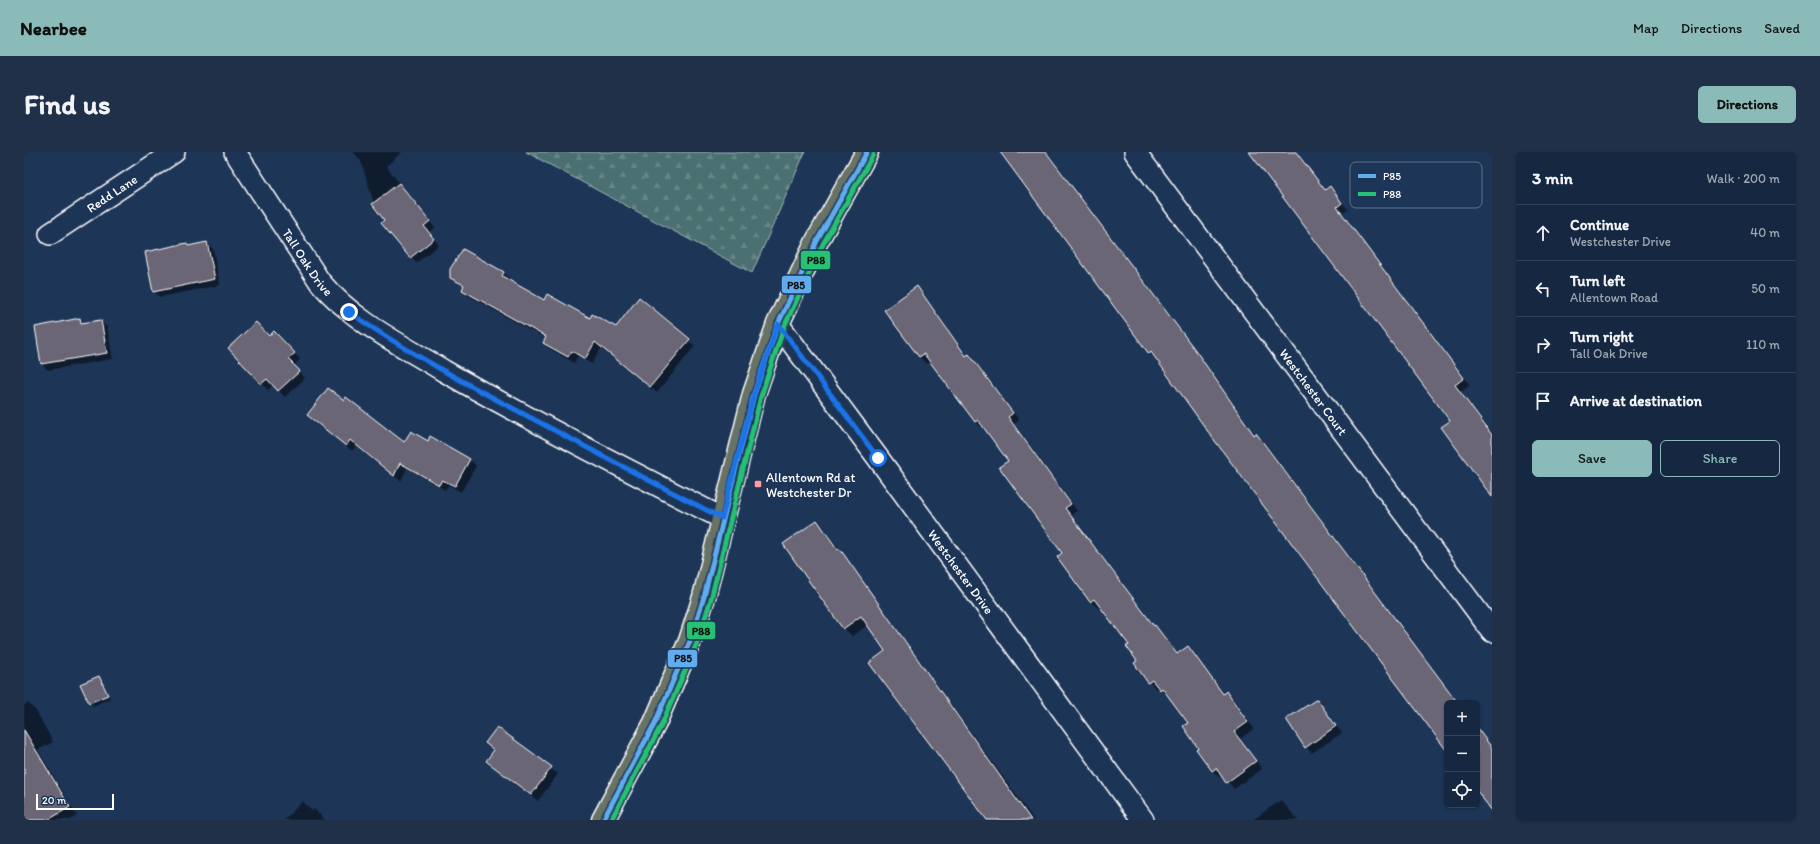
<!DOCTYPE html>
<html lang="en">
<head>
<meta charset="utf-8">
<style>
  :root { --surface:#162841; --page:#1f3048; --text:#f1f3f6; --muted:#9ea6b1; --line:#35445a; --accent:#8bbbb9 }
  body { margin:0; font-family:Itim,sans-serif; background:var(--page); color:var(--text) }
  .controls { position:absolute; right:12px; bottom:12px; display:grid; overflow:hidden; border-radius:6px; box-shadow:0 1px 3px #0004 }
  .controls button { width:36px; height:36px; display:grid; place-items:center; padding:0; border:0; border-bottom:1px solid var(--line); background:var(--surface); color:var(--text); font:20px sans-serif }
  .scale { position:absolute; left:12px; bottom:10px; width:78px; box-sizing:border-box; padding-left:4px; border:2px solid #fff; border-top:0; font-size:11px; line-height:14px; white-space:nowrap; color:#fff; -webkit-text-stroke:3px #1d3557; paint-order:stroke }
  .stop { position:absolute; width:12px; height:12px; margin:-9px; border:3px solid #1a73e8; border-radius:50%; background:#fff }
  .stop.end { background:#1a73e8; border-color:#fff; box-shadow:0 1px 4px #0008 }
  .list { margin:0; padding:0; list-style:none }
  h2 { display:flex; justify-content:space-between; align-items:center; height:52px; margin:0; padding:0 16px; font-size:17px }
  h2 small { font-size:13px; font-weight:400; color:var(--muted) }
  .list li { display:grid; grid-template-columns:26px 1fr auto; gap:12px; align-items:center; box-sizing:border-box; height:56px; padding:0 16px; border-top:1px solid var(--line) }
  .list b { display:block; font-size:15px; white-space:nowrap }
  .list p { margin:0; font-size:13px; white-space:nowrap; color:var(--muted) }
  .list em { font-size:13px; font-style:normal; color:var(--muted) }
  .actions { display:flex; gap:8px; padding:12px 16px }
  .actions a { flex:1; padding:9px 0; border:1px solid var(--accent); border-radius:6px; text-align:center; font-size:14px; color:var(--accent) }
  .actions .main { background:var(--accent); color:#111 }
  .icon { flex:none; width:22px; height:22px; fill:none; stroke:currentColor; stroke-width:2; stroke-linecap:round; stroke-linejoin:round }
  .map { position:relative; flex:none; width:1468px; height:668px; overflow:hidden; border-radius:6px }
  header { display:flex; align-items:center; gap:24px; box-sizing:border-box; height:56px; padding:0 20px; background:var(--accent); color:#111 }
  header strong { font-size:19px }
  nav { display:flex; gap:22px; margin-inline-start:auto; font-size:14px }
  .intro { display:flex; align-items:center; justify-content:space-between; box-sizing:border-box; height:96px; padding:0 24px }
  h1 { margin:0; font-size:28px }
  .button { padding:10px 18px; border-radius:6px; background:var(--accent); color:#111; font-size:14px; font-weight:700 }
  main { display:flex; gap:24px; padding:0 24px }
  aside { flex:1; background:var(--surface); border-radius:6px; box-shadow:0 1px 3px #0004 }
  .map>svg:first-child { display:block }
</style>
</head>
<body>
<header>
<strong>Nearbee</strong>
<nav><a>Map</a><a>Directions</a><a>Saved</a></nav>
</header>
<div class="intro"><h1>Find us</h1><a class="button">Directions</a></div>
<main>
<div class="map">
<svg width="1468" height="668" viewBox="0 0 1468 668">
  <defs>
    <pattern id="forest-firs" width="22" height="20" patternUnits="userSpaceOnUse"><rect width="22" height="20" fill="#4b6f71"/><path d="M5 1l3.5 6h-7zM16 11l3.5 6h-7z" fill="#668586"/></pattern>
  </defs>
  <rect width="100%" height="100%" fill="#1d3557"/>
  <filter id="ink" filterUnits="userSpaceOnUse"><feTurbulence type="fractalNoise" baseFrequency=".025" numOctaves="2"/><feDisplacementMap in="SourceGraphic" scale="8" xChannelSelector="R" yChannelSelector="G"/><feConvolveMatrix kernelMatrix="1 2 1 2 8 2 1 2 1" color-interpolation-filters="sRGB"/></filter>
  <g filter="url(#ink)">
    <path fill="url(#forest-firs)" stroke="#a5b7b8" d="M 502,0 L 781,0 L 728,121 Z"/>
    <path fill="#0007" d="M 329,0 L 378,0 L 362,14 L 411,76 L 405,80 L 415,93 L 392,111 L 351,55 L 337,9 Z
      M 977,0 L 1023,0 L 1178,207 L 1231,284 L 1232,283 L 1239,289 L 1434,551 L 1423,551 L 1423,598 Z
      M 1225,0 L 1272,0 L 1302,39 L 1306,35 L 1324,58 L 1318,62 L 1446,233 L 1437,240 L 1468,281 L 1468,342 L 1427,269 Z
      M 183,91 L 189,97 L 196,133 L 136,145 L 130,139 L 163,92 L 166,95 Z
      M 439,98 L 480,121 L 486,127 L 485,129 L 520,150 L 592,176 L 615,147 L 671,194 L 633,241 L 578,195 L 568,212 L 554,204 L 550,211 L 526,197 L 520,191 L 522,187 L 445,144 L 439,138 L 440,135 L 428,125 Z
      M 893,136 L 899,142 L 943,204 L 945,203 L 952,210 L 995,268 L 990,272 L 1053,359 L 1047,363 L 1131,475 L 1138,481 L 1154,503 L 1163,495 L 1170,502 L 1200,542 L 1202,540 L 1209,547 L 1230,577 L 1216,587 L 1238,617 L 1210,637 L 1198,623 L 1195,625 L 1188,618 L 1165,571 L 1144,543 L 1143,544 L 1135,535 L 1132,537 L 1125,530 L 1112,512 L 1115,509 L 1106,493 L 1077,454 L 1074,456 L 1067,450 L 1035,405 L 1040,401 L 985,309 L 960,274 L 958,276 L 951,269 L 906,209 L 902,212 L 896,205 L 861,158 Z
      M 55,167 L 60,172 L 77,169 L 83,175 L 89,207 L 24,218 L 18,212 L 12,175 Z
      M 250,181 L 276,207 L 270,214 L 281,226 L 261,245 L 249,233 L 244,238 L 205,196 L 246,185 Z
      M 284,263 L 381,292 L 404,290 L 407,286 L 446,308 L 452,314 L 437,340 L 425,333 L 421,338 L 383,316 L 377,329 L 332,294 L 328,299 Z
      M 793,370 L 801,378 L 1010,668 L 964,668 L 863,499 L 844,473 L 828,484 L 820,476 Z
      M 75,525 L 86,546 L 69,554 L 57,532 Z
      M 1293,548 L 1318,581 L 1288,601 L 1282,595 Z
      M 4,551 L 12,559 L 29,590 L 14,598 L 53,664 L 46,668 L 2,668 L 0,665 L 0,553 Z
      M 473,577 L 534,622 L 514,649 L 463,609 L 471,599 L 462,591 Z
      M 1257,648 L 1274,668 L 1231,668 L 1230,667 Z
      M 279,649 L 288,659 L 290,657 L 301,668 L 260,668 Z"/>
    <path fill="#6a6674" stroke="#fff" d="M 976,0 L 1022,0 L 1172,199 L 1230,283 L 1232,281 L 1434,551 L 1423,551 L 1423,599 L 1185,281 L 1127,200 L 1125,202 Z
      M 1225,0 L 1272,0 L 1301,38 L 1306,34 L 1318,51 L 1313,55 L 1440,226 L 1431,233 L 1468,283 L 1468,345 L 1417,275 L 1426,269 Z
      M 375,31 L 406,69 L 400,74 L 410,87 L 386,106 L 357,71 L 360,68 L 348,52 Z
      M 183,90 L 191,127 L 129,140 L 121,100 L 163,91 L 164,94 Z
      M 439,97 L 480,120 L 478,124 L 520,148 L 523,142 L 566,166 L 568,162 L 592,175 L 615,145 L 666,187 L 626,235 L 571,190 L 561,207 L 548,199 L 544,205 L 519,191 L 522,185 L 438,138 L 440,133 L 426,126 L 426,117 Z
      M 893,134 L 942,204 L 945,202 L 989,261 L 984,265 L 1047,352 L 1041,356 L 1130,474 L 1131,473 L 1153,502 L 1164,494 L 1199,542 L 1202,539 L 1224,570 L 1210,580 L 1232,609 L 1202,631 L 1192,616 L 1188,619 L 1172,597 L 1174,596 L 1159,574 L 1164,571 L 1138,536 L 1136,538 L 1128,528 L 1124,531 L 1110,511 L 1113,509 L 1102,494 L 1105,493 L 1070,447 L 1066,450 L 1033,405 L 1038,401 L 975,315 L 984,309 L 954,268 L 951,270 L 900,202 L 895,205 L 860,158 Z
      M 56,166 L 57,171 L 77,168 L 83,201 L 17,212 L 11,175 Z
      M 232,170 L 245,184 L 250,179 L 271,201 L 264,207 L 276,219 L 254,239 L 243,227 L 237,232 L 204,196 Z
      M 304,236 L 320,248 L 322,245 L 380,290 L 387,279 L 404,289 L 406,284 L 446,307 L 431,334 L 418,328 L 415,333 L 376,311 L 370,324 L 326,288 L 322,294 L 283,263 Z
      M 793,368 L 814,398 L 816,397 L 1007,668 L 963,668 L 845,511 L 861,499 L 837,464 L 819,477 L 784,428 L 759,392 Z
      M 75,524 L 84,543 L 65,551 L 56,532 Z
      M 1293,547 L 1312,574 L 1281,596 L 1262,567 Z
      M 473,575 L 528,615 L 507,643 L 462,609 L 470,598 L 461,591 Z
      M 1453,576 L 1468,596 L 1468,659 L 1453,639 Z
      M 0,578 L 46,655 L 24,668 L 0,668 Z"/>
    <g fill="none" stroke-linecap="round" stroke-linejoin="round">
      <defs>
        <g id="minor">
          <path id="s1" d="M 211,0 L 296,130 C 330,170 376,192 420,219 C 511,271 605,319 698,366"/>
          <path id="s2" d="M 1111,0 L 1468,479"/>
          <path id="s3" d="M 26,82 L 150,0"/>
          <path id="s4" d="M 754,172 L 854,306 L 1119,668"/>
        </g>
        <path id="primary" d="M 579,668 L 631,571 L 666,489 L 680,445 L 730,242 L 754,172 L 793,89 L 843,0"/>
      </defs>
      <use href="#minor" stroke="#fff" stroke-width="24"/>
      <use href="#primary" stroke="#fff" stroke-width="25"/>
      <use href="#minor" stroke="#1d3557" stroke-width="21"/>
      <use href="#primary" stroke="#697266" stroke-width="22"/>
      <defs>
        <path id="bus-1" d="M 579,668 L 631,571 L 666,489 L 680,445 L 730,242 L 754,172 L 793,89 L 843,0"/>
        <path id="bus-2" d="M 587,668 L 637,574 L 673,491 L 687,447 L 737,244 L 760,175 L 799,92 L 849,3"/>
      </defs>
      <use href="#bus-1" stroke="#1d3557" stroke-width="8"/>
      <use href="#bus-2" stroke="#1d3557" stroke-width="8"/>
      <use href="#bus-1" stroke="#60acee" stroke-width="5"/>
      <use href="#bus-2" stroke="#26c172" stroke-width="5"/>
    </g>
  </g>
  <g fill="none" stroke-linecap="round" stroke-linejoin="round" filter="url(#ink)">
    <path stroke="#1a73e8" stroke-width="5" d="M 325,160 C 384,201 448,235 511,268 C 573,301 635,334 698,366 L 730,242 L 754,172 L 854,306"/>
  </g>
  <rect fill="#ff9aa2" stroke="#1d3557" stroke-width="1.5" x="730" y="328" width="8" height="8" rx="2"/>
  <g text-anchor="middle" stroke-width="3" stroke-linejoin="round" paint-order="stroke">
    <g font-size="13" fill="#fff" stroke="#1d3557">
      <text dy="5" stroke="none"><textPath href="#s3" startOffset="74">Redd Lane</textPath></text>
      <text dy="5" stroke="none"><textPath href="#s1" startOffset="132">Tall Oak Drive</textPath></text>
      <text dy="5" stroke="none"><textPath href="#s2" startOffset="299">Westchester Court</textPath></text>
      <text dy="5" stroke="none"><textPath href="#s4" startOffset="308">Westchester Drive</textPath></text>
    </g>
    <g font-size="13" fill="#fff" stroke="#1d3557" text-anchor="start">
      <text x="742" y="330">Allentown Rd at<tspan x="742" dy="15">Westchester Dr</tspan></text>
    </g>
  </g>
  <rect x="1326" y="10" width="132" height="46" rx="6" fill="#1d3557" stroke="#617289" stroke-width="1"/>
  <rect x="1334" y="22" width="18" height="4" fill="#60acee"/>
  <rect x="1334" y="40" width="18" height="4" fill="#26c172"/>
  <g font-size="11" fill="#fff">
    <text x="1359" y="28">P85</text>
    <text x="1359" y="46">P88</text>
  </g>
  <g stroke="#1d3557" stroke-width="1.5">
    <rect x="776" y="98" width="31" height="20" rx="4" fill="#26c172"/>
    <rect x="757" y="123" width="31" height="19" rx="4" fill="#60acee"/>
    <rect x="662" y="469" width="30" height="19" rx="4" fill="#26c172"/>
    <rect x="643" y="497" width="31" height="19" rx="4" fill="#60acee"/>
  </g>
  <g font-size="11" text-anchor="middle" font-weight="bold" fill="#111">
    <text x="792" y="112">P88</text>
    <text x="772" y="137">P85</text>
    <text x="677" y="483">P88</text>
    <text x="659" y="510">P85</text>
  </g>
</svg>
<div class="controls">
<button>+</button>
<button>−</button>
<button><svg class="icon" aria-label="locate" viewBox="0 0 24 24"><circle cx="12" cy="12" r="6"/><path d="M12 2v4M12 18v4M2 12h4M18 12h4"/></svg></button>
</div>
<div class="scale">20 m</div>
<div class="stop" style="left:854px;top:306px"></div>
<div class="stop end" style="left:325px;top:160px"></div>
</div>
<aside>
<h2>3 min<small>Walk · 200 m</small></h2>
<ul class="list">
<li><svg class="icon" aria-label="ahead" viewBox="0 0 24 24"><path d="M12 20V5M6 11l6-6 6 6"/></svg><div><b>Continue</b><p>Westchester Drive</p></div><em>40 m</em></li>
<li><svg class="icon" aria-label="left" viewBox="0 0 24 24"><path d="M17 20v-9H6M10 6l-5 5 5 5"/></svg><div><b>Turn left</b><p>Allentown Road</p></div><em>50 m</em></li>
<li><svg class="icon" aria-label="right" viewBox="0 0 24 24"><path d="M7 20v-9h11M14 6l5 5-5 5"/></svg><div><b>Turn right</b><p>Tall Oak Drive</p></div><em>110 m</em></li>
<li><svg class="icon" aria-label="arrive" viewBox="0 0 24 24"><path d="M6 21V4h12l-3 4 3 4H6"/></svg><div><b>Arrive at destination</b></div></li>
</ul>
<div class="actions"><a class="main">Save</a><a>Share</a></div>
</aside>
</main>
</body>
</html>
